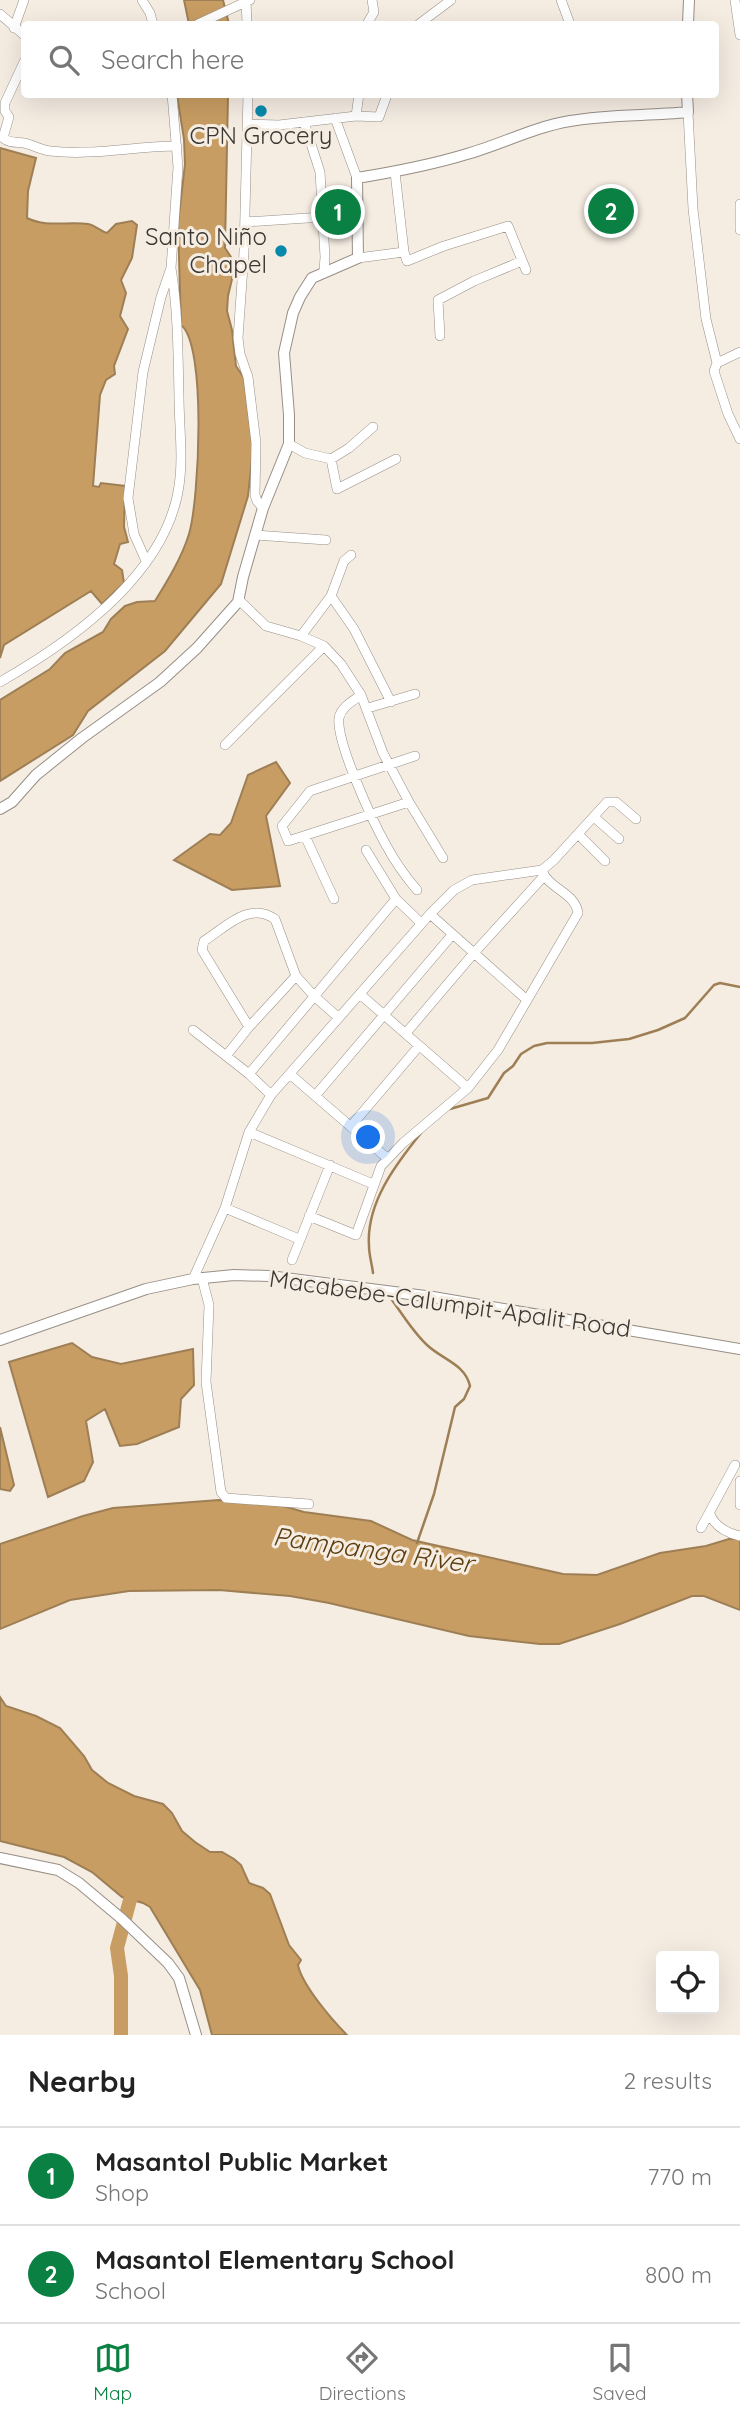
<!DOCTYPE html>
<html lang="en">
<head>
<meta charset="utf-8">
<style>
  :root { --surface:#fff; --page:#f6f6f6; --text:#222; --muted:#767676; --line:#e0e0e0; --accent:#0b8043 }
  body { margin:0; font-family:Quicksand,sans-serif; background:var(--page); color:var(--text) }
  .controls { position:absolute; right:21px; bottom:21px; display:grid; overflow:hidden; border-radius:7px; box-shadow:0 7px 28px #0002 }
  .controls button { width:63px; height:63px; display:grid; place-items:center; padding:0; border:0; border-bottom:2px solid var(--line); background:var(--surface); color:var(--text); font:35px sans-serif }
  .you { position:absolute; left:369px; top:1138px; width:24px; height:24px; margin:-18px; border:5px solid #fff; border-radius:50%; background:#1a73e8; box-shadow:0 0 0 10px #1a73e833 }
  .badge { display:grid; place-items:center; width:46px; height:46px; border-radius:50%; background:var(--accent); color:#fff; font-size:23px; font-weight:700 }
  .pin { position:absolute; translate:-50% -50%; border:4px solid #fff; box-shadow:0 2px 7px #0006 }
  .list { margin:0; padding:0; list-style:none }
  h2 { display:flex; justify-content:space-between; align-items:center; height:91px; margin:0; padding:0 28px; font-size:30px }
  h2 small { font-size:23px; font-weight:400; color:var(--muted) }
  .list li { display:grid; grid-template-columns:46px 1fr auto; gap:21px; align-items:center; box-sizing:border-box; height:98px; padding:0 28px; border-top:2px solid var(--line) }
  .list b { display:block; font-size:26px; white-space:nowrap }
  .list p { margin:0; font-size:23px; white-space:nowrap; color:var(--muted) }
  .list em { font-size:23px; font-style:normal; color:var(--muted) }
  .icon { flex:none; width:38px; height:38px; fill:none; stroke:currentColor; stroke-width:2; stroke-linecap:round; stroke-linejoin:round }
  .map { position:relative; flex:none; width:740px; height:2035px; overflow:hidden }
  .search { position:absolute; background:var(--surface); box-shadow:0 7px 28px #0002; left:21px; right:21px; top:21px; height:77px; display:flex; align-items:center; gap:18px; box-sizing:border-box; padding:0 24px; border-radius:7px; color:var(--muted); font-size:26px }
  .sheet { height:287px; background:var(--surface) }
  nav { display:flex; justify-content:space-around; align-items:center; box-sizing:border-box; height:98px; border-top:2px solid var(--line); background:var(--surface); font-size:19px; color:var(--muted) }
  nav a { display:grid; justify-items:center; gap:4px }
  nav .on { color:var(--accent) }
  .map>svg:first-child { display:block }
</style>
</head>
<body>
<div class="map">
<svg width="740" height="2035" viewBox="0 0 740 2035">
  <rect width="100%" height="100%" fill="#f5ece2"/>
  <path fill="#c89d63" stroke="#9e7f55" stroke-width="2" d="M 184,0 L 223,0 L 229,24 L 189,24 Z
    M 177,95 L 228,95 L 225,248 L 231,257 L 233,275 L 228,296 L 227,311 L 232,330 L 236,366 L 244,378 L 253,449 L 248,496 L 221,584 L 165,651 L 88,711 L 73,735 L 0,781 L 0,700 L 50,669 L 65,653 L 103,632 L 111,619 L 125,606 L 137,602 L 155,601 C 168,580 182,557 189,534 C 199,501 207,345 181,325 L 178,224 L 185,164 L 184,139 Z
    M 0,148 L 36,158 L 28,191 L 27,218 C 47,228 67,221 88,224 C 95,225 100,231 107,233 L 116,224 L 132,221 L 137,225 L 132,258 L 121,280 L 126,293 L 120,316 L 128,329 L 114,366 L 115,374 L 106,380 L 100,395 L 93,486 L 99,487 L 101,483 L 125,486 L 124,527 L 128,542 L 120,544 L 114,564 L 122,570 L 124,583 L 102,604 L 91,591 L 4,645 L 0,658 Z
    M 276,762 L 290,783 L 266,816 L 280,886 L 232,890 L 174,860 L 210,834 L 220,835 L 231,823 L 248,775 Z
    M 72,1343 L 92,1357 L 121,1364 L 193,1349 L 194,1385 L 181,1399 L 179,1427 L 137,1444 L 120,1446 L 105,1409 L 86,1421 L 93,1462 L 84,1481 L 48,1497 L 9,1362 Z
    M 0,1427 L 14,1485 L 10,1491 L 0,1489 Z
    M 219,1500 L 283,1506 L 304,1512 L 371,1521 L 412,1540 L 563,1574 L 597,1575 L 660,1553 L 706,1546 L 729,1539 L 740,1539 L 740,1610 L 704,1596 L 692,1596 L 620,1624 L 559,1644 L 540,1644 L 469,1636 L 329,1603 L 290,1596 L 219,1590 L 129,1591 L 70,1600 L 0,1629 L 0,1544 L 83,1516 L 113,1508 Z
    M 0,1697 L 6,1706 L 36,1716 L 60,1728 L 84,1756 L 92,1770 L 108,1783 L 134,1796 L 163,1804 L 172,1813 L 182,1831 L 195,1842 L 210,1852 L 222,1852 L 234,1859 L 241,1865 L 249,1883 L 263,1888 L 270,1894 L 289,1945 L 301,1960 L 298,1965 C 302,1985 332,2020 347,2035 L 212,2035 L 200,1990 L 150,1907 L 143,1903 L 122,1897 L 92,1872 L 64,1857 L 0,1841 Z"/>
  <g fill="none" stroke-linecap="round" stroke-linejoin="round">
    <path stroke="#9e7f55" stroke-width="2.5" d="M 450,1109 L 488,1098 L 504,1073 L 513,1066 L 521,1054 L 534,1046 L 547,1043 L 592,1043 L 629,1039 L 658,1030 L 685,1018 L 714,985 L 720,983 L 740,987
      M 373,1273 C 372,1264 369,1255 369,1246 C 366,1203 396,1164 421,1133
      M 392,1300 C 403,1315 413,1332 427,1345 C 443,1360 465,1364 470,1386 L 464,1399 L 455,1407 L 434,1494 L 417,1543"/>
    <path stroke="#c89d63" stroke-width="14" d="M 121,2035 L 121,1976 L 117,1948 L 130,1900 L 138,1885"/>
    <defs>
      <path id="minor" d="M 142,0 L 150,13 L 153,24
        M 246,0 L 247,24
        M 561,0 L 570,24
        M 735,0 L 740,35
        M 0,14 L 24,35
        M 198,24 L 250,0
        M 367,24 L 374,12 L 372,0
        M 419,24 L 451,0
        M 14,28 L 24,0
        M 24,62 L 5,103 L 5,111 L 9,117 L 3,138 C 9,143 16,142 24,143 C 33,145 41,150 50,151 C 93,156 135,146 177,146
        M 248,94 L 244,252 L 238,338 L 240,354 L 248,377 L 256,443 L 255,495 L 257,501 L 263,508
        M 688,112 L 693,209 L 706,319 L 717,363 L 714,371 L 728,414 L 740,439
        M 356,116 L 379,117 L 387,95
        M 335,118 L 357,178
        M 304,122 L 320,172 L 325,257 L 324,271
        M 248,124 L 279,125 L 356,116 L 359,94
        M 395,172 L 404,252
        M 740,204 L 740,230
        M 245,222 L 323,217
        M 358,258 L 404,252 L 407,261 L 444,246 L 508,226 L 526,270
        M 440,336 L 438,300 L 474,281 L 522,261
        M 717,363 L 740,352
        M 289,444 L 305,453 L 331,459 L 349,448 L 373,427
        M 331,459 L 337,489 L 396,459
        M 255,535 L 326,540
        M 351,555 L 344,561 L 331,596 L 354,629 L 391,702
        M 146,561 L 134,534 L 128,498 L 143,372 L 161,297 L 171,268 L 178,167 L 172,94
        M 239,600 L 266,626 L 301,636 L 324,646 L 341,664 L 361,695 L 383,753 L 409,802 L 443,858
        M 301,636 L 331,596
        M 0,682 C 70,642 162,577 178,492 C 184,461 179,427 179,396 C 178,353 178,310 171,268
        M 361,695 C 353,701 341,707 339,718 C 336,742 373,822 386,845 C 395,862 405,876 417,890
        M 368,708 L 415,694
        M 225,745 L 324,646
        M 409,802 L 288,841 L 282,826 L 310,791 L 415,756
        M 594,817 L 619,839
        M 578,834 L 605,861
        M 305,836 L 334,899
        M 366,850 L 396,899 L 421,923
        M 430,914 L 527,1000
        M 361,995 L 468,1088
        M 249,1027 L 202,950 L 204,941 C 226,927 249,901 275,919 L 296,976 L 314,996 L 339,1018
        M 193,1030 L 249,1074 L 271,1095
        M 406,1033 L 474,953 L 544,876
        M 226,1056 L 249,1027 L 296,976
        M 249,1074 L 396,899
        M 291,1075 L 387,1158
        M 315,1096 L 452,935
        M 351,1126 L 419,1046
        M 249,1132 L 373,1184
        M 225,1208 L 299,1239
        M 309,1216 L 356,1235 L 381,1166 L 403,1143 L 468,1088 L 498,1050 L 578,913 C 575,892 548,889 542,870
        M 292,1260 L 330,1165
        M 202,1278 L 209,1305 L 206,1382 L 221,1492 L 226,1498 L 309,1504
        M 193,1279 L 225,1208 L 249,1132 L 271,1095 L 430,914 L 454,890 L 472,880 L 542,870 L 554,860 L 607,802 L 616,802 L 636,819
        M 740,1481 L 740,1505
        M 710,1514 C 715,1527 727,1533 740,1536
        M 701,1528 L 735,1465"/>
      <path id="major" d="M 688,24 L 689,0
        M 0,809 L 12,802 L 36,775 L 82,738 L 160,682 L 197,648 L 238,602 L 243,577 L 263,508 L 289,444 L 289,415 L 284,353 L 293,313 L 300,297 L 312,278 L 358,258 L 357,178 C 394,172 431,165 467,154 C 502,144 534,127 570,121 C 609,114 649,116 688,112 L 687,94
        M 0,1340 L 146,1289 L 193,1279 L 234,1275 L 269,1276 L 433,1297 L 740,1349
        M 0,1858 L 58,1870 L 79,1883 L 122,1919 L 168,1963 L 179,1978 L 196,2035"/>
    </defs>
    <use href="#minor" stroke="#978f86" stroke-width="10"/>
    <use href="#major" stroke="#978f86" stroke-width="12"/>
    <use href="#minor" stroke="#fff" stroke-width="9"/>
    <use href="#major" stroke="#fff" stroke-width="10"/>
  </g>
  <g fill="#0789ab" stroke="#f5ece2" stroke-width="2.5">
    <circle cx="261" cy="111" r="7"/>
    <circle cx="281" cy="251" r="7"/>
  </g>
  <g text-anchor="middle" stroke-width="6" stroke-linejoin="round" paint-order="stroke">
    <g font-size="24" fill="#3c3834" stroke="#f5ece2">
      <text x="261" y="144">CPN Grocery</text>
      <text x="267" y="245" text-anchor="end">Santo Niño<tspan x="267" dy="28">Chapel</tspan></text>
    </g>
    <g font-size="24" fill="#3c3834" stroke="#f5ece2">
      <text transform="translate(450 1304) rotate(8)" y="8">Macabebe-Calumpit-Apalit Road</text>
    </g>
    <g font-size="26" font-style="italic" fill="#5c3e10" stroke="#f5ece2">
      <text transform="translate(373 1550) rotate(8)" y="9">Pampanga River</text>
    </g>
  </g>
</svg>
<div class="controls">
<button><svg class="icon" aria-label="locate" viewBox="0 0 24 24"><circle cx="12" cy="12" r="6"/><path d="M12 2v4M12 18v4M2 12h4M18 12h4"/></svg></button>
</div>
<div class="you"></div>
<div class="pin badge" style="left:338px;top:212px">1</div>
<div class="pin badge" style="left:611px;top:211px">2</div>
<div class="search"><svg class="icon" aria-label="search" viewBox="0 0 24 24"><circle cx="10" cy="10" r="6"/><path d="M15 15l6 6"/></svg>Search here</div>
</div>
<section class="sheet">
<h2>Nearby<small>2 results</small></h2>
<ul class="list">
<li><span class="badge">1</span><div><b>Masantol Public Market</b><p>Shop</p></div><em>770 m</em></li>
<li><span class="badge">2</span><div><b>Masantol Elementary School</b><p>School</p></div><em>800 m</em></li>
</ul>
</section>
<nav>
<a class="on"><svg class="icon" aria-label="map" viewBox="0 0 24 24"><path d="M3 6l6-2 6 2 6-2v14l-6 2-6-2-6 2zM9 4v14M15 6v14"/></svg>Map</a>
<a><svg class="icon" aria-label="directions" viewBox="0 0 24 24"><path d="M12 3l9 9-9 9-9-9zM9 14v-3h6M13 9l2 2-2 2"/></svg>Directions</a>
<a><svg class="icon" aria-label="saved" viewBox="0 0 24 24"><path d="M7 4h10v16l-5-4-5 4z"/></svg>Saved</a>
</nav>
</body>
</html>
